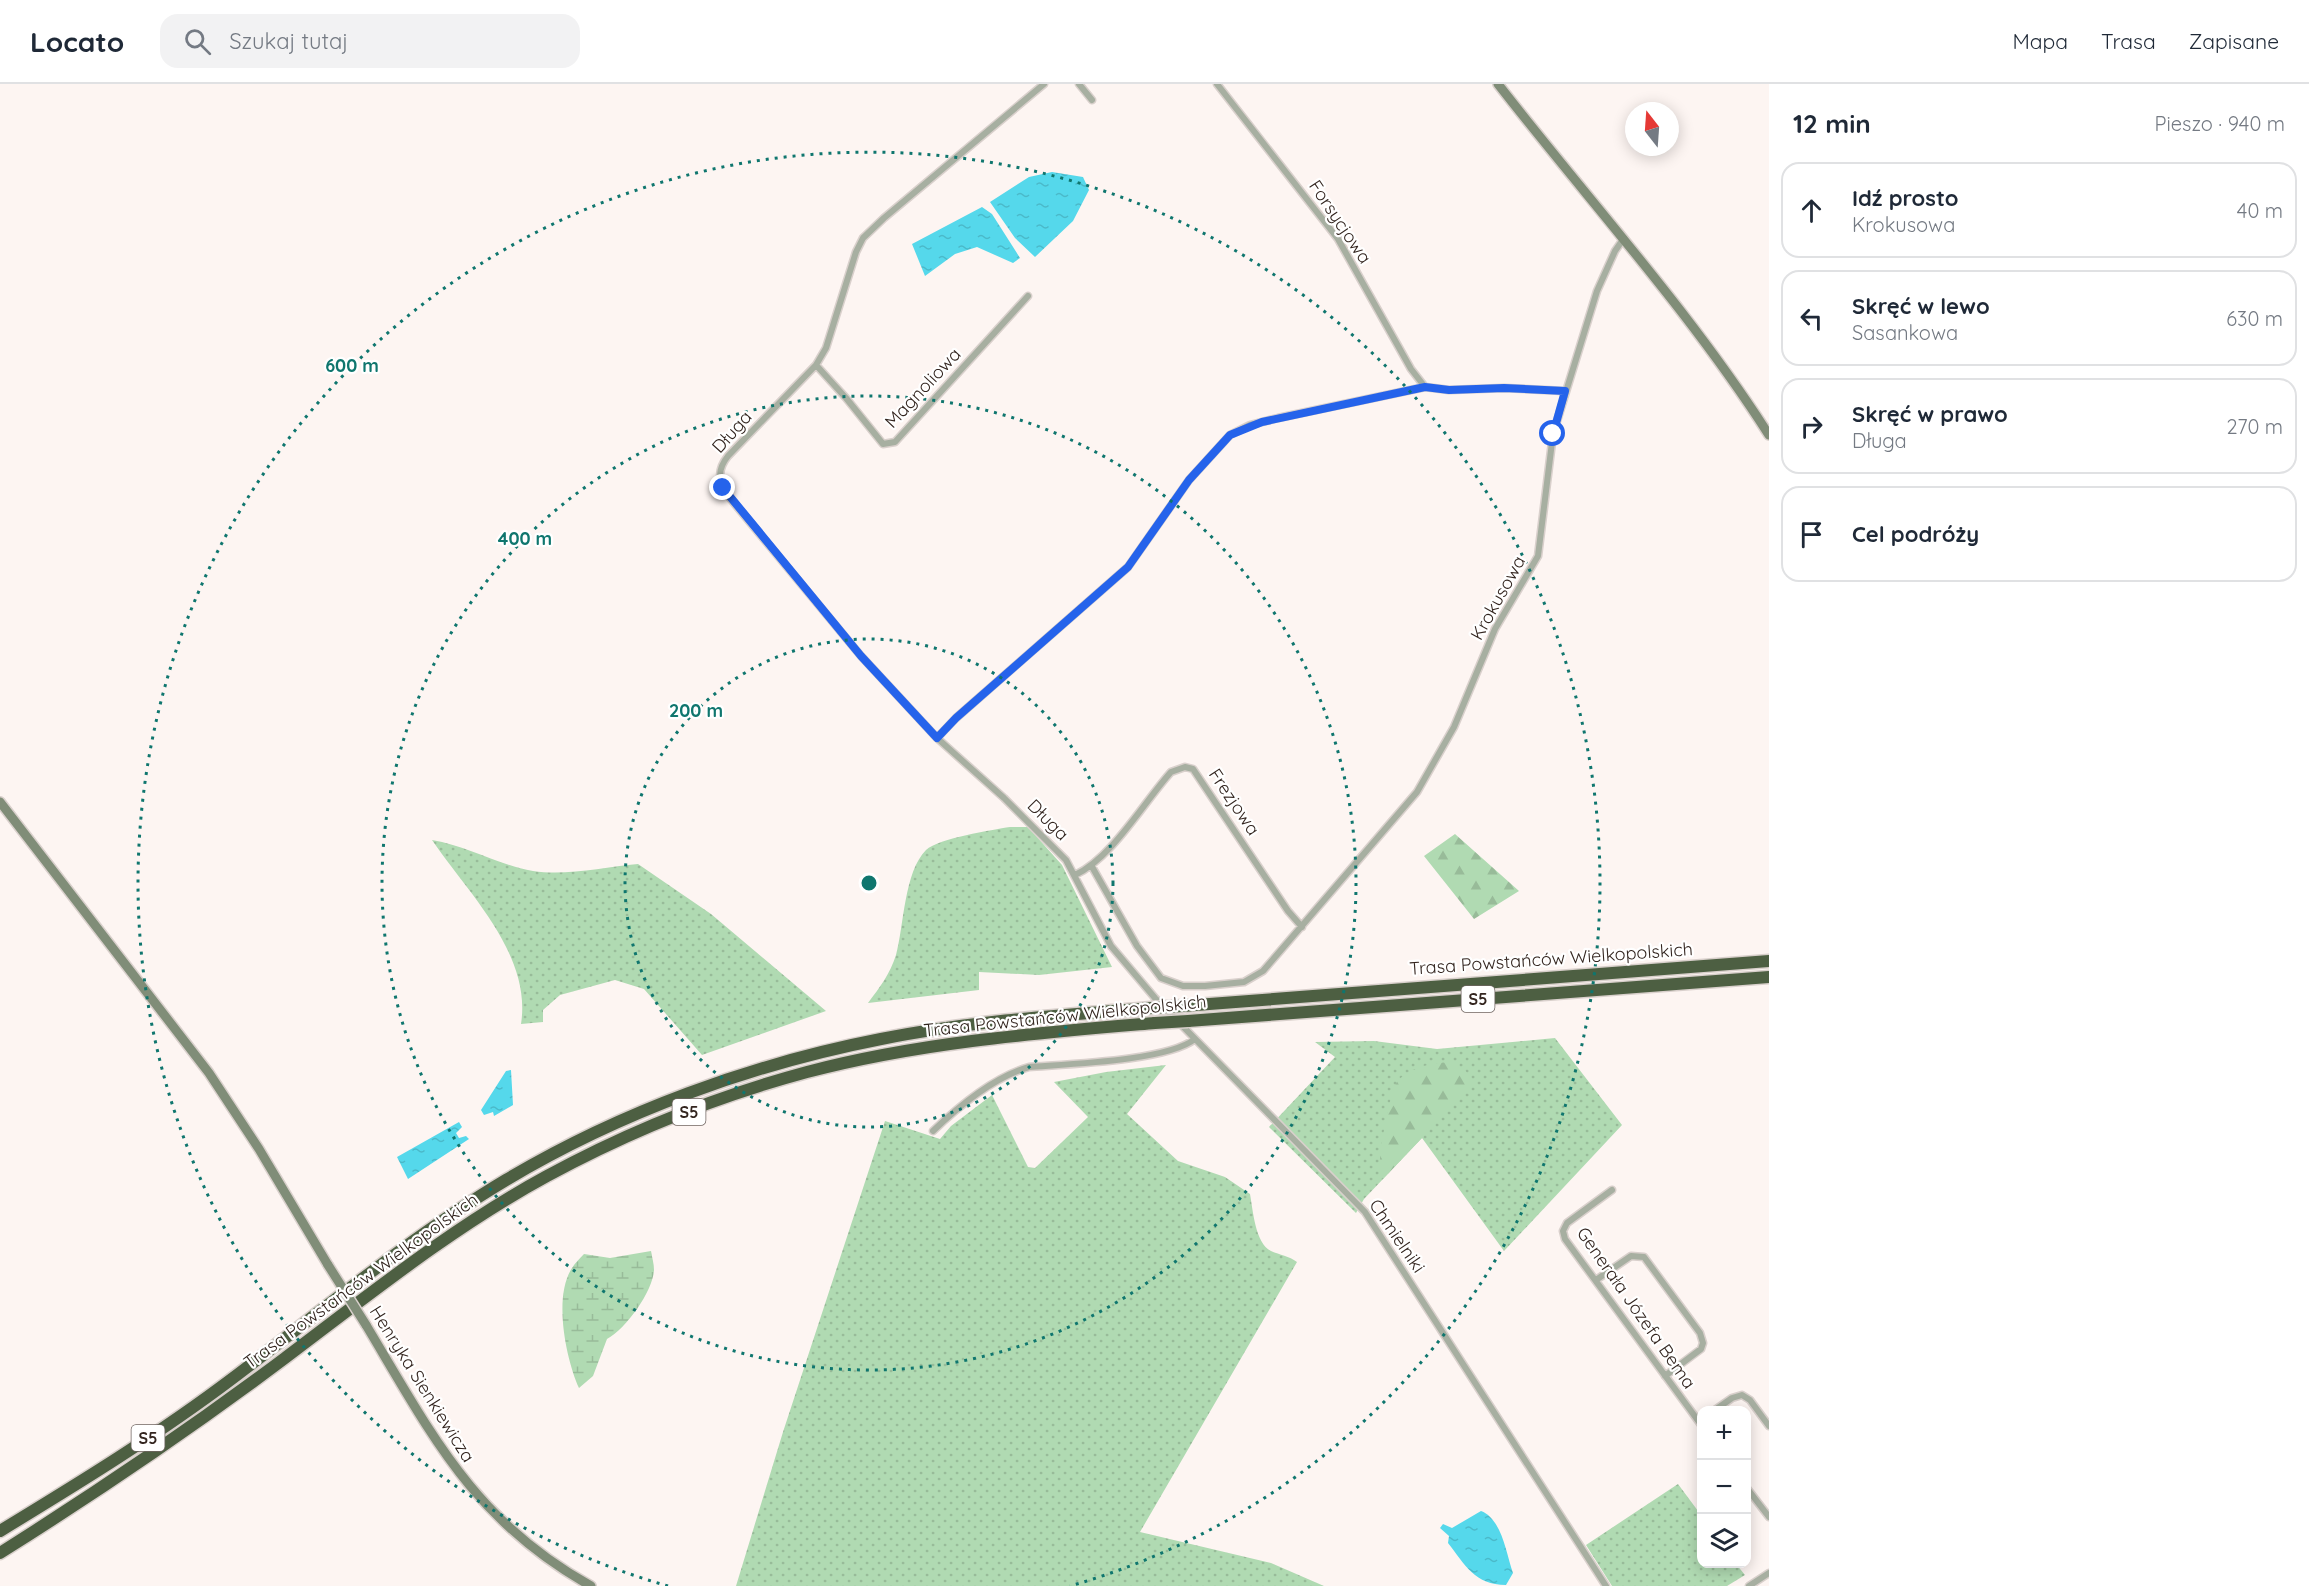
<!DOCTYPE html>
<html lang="pl">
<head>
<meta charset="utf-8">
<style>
  :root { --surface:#fff; --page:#f2f2f3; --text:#1f2937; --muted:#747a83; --line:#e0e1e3 }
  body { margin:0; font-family:Quicksand,sans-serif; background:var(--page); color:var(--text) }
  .controls { position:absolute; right:18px; bottom:18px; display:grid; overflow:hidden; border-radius:12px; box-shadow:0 3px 15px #0003 }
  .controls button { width:54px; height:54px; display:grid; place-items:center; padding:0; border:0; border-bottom:2px solid var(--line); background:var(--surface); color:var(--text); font:30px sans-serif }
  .compass { position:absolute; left:1625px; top:18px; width:54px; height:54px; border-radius:50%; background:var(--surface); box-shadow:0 3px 15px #0003; rotate:343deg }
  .stop { position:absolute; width:18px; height:18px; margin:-14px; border:4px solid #2563eb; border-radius:50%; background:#fff }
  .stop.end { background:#2563eb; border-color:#fff; box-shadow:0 2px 6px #0008 }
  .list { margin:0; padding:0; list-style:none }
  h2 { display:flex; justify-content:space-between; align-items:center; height:78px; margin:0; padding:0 24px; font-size:26px }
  h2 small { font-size:20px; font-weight:400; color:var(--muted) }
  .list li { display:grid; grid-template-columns:39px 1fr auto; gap:18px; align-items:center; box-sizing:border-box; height:96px; margin:0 12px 12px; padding:0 12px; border:2px solid var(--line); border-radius:18px }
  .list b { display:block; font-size:22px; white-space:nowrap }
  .list p { margin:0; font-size:20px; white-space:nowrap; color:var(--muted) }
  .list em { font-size:20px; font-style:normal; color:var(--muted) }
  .icon { flex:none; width:33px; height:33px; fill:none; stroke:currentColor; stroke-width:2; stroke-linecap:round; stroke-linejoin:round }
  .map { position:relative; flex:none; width:1769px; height:1502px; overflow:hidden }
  header { display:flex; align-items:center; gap:36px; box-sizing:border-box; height:84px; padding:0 30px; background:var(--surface); border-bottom:2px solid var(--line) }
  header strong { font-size:28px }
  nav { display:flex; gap:33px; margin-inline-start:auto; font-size:21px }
  .search { width:420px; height:54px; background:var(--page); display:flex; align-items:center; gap:15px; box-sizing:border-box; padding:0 21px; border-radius:18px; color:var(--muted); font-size:22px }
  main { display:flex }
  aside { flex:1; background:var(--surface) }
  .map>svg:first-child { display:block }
</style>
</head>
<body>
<header>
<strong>Locato</strong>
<div class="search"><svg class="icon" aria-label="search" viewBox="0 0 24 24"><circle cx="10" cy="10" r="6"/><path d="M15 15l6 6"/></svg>Szukaj tutaj</div>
<nav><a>Mapa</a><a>Trasa</a><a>Zapisane</a></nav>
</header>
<main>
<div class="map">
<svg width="1769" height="1502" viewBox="0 0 1769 1502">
  <defs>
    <pattern id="green-dots" width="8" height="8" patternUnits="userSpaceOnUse" patternTransform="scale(1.5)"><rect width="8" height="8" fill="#b0dab2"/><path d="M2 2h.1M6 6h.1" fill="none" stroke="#98bb99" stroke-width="1.8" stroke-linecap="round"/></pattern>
    <pattern id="forest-firs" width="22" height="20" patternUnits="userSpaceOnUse" patternTransform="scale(1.5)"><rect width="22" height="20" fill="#b0dab2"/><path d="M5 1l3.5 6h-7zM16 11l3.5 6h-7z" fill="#98bb99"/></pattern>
    <pattern id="wetland-marsh" width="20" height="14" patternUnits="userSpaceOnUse" patternTransform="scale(1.5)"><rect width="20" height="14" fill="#b0dab2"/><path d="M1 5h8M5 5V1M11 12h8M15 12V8" fill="none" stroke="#98bb99"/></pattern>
    <pattern id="water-ripples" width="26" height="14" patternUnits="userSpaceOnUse" patternTransform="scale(1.5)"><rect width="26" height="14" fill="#55d8eb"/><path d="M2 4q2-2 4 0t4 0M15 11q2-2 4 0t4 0" fill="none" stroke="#4ab9c9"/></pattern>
  </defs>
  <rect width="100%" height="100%" fill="#fdf5f2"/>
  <path fill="url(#green-dots)" d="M 1010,743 L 1028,743 L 1062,781 L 1112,883 L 1039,891 L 979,888 L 979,906 L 868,919 C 880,903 890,890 896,871 C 904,842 904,788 926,766 C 939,754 992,746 1010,743 Z
    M 432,756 C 467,762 499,781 533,787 C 567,792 604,783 638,780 L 711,830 L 826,927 L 702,971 L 644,905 L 615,896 L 560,911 L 543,926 L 543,938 L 521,940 C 532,870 468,809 432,756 Z
    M 1555,954 L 1622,1041 L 1504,1167 L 1422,1054 L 1364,1115 L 1356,1129 L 1269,1043 L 1335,973 L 1315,958 L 1374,957 L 1437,965 Z
    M 1166,981 L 1127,1030 L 1178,1077 L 1225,1093 L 1250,1110 C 1253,1126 1255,1159 1271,1167 C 1280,1171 1289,1172 1297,1178 L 1140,1448 L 1271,1479 L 1324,1502 L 736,1502 L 783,1348 L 885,1037 L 940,1055 L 951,1042 L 992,1011 L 1028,1083 L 1035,1084 L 1088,1033 L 1054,998 L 1106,988 Z
    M 1678,1400 L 1701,1431 L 1702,1480 L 1736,1480 L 1745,1491 L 1727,1502 L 1612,1502 L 1586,1461 Z"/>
  <path fill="url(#forest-firs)" d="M 1455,750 L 1519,807 L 1474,835 L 1424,772 Z
    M 1448,978 L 1463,984 L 1475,998 L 1383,1095 C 1382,1091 1380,1085 1380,1081 C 1379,1069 1390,1007 1397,998 C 1409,983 1430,980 1448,978 Z"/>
  <path fill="url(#wetland-marsh)" d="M 651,1167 C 652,1173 654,1180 654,1186 C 653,1207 626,1245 607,1255 L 593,1292 L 579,1304 C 566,1275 553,1213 572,1184 C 575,1179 580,1174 584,1170 L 610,1174 Z"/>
  <path fill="url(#water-ripples)" d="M 1052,88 L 1083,93 L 1089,106 L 1073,137 L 1035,173 L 1015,154 L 990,118 L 1029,93 Z
    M 982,123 L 992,130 L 1020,174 L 1013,179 L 977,163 L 955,170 L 925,192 L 912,160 Z
    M 511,986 L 513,1021 L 494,1032 L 493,1028 L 484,1031 L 481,1026 L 506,987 Z
    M 459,1038 L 462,1043 L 456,1049 L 459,1054 L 466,1052 L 469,1055 L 408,1095 L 397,1073 Z
    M 1481,1427 C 1502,1435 1506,1469 1513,1489 L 1506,1501 C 1475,1501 1465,1481 1448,1459 L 1449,1452 L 1440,1444 L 1443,1440 L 1452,1444 Z"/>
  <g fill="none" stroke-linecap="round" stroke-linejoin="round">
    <defs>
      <path id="street" d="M 1044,0 L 884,134 L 863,154 L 856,168 L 826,264 L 816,281 L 728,372 C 716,387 719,397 729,413 L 861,572 L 937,654 L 1004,714 L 1066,776 L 1111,862 L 1155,914 L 1365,1128 L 1606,1502
        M 1079,0 L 1092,16
        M 1217,0 L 1338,155 L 1411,285 L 1425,303
        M 816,281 L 846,314 L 883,360 L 895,358 L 1028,212
        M 937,654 L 956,634 L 1128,483 L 1189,396 L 1230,351 L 1250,341 L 1278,334 L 1425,303 L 1449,306 L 1504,304 L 1565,307
        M 1091,781 L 1137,862 L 1161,894 L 1183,902 L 1205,902 L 1244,898 L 1263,887 L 1417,708 L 1454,643 L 1495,545 L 1538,472 L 1553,350 L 1597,207 L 1615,167 L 1624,154
        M 1075,791 C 1112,774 1144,718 1171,688 L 1185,683 L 1193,685 L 1288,827 L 1302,843
        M 933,1047 C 959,1022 994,993 1029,983 C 1068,980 1167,977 1195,955
        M 1612,1106 L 1567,1139 L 1563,1147 L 1565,1155 L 1702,1342
        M 1596,1196 L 1631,1172 L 1644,1173 L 1700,1249 L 1703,1259 L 1701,1265 L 1665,1292
        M 1715,1326 L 1732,1314 L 1742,1311 L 1750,1316 L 1769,1342
        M 1746,1403 L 1769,1433
        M 1749,1502 L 1769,1489"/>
      <path id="secondary" d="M 1498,0 C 1589,117 1689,226 1769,351
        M 0,718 L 209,989 L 259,1065 L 328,1181
        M 366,1241 C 432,1351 474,1437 591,1502"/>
      <path id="highway" d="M 1183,922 L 1769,877
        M 1188,937 L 1769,893
        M 0,1447 C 79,1399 159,1350 233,1294 C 323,1226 409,1154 506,1096 C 620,1028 752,980 881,955 C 971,937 1062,931 1152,924
        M 0,1469 C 97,1408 193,1343 285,1274 C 370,1210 453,1143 547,1092 C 628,1048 718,1012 807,988 C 921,958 1038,949 1155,939"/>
    </defs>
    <use href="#street" stroke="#d9d0cc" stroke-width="9"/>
    <use href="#secondary" stroke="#d9d0cc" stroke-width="12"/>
    <use href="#highway" stroke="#d9d0cc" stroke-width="15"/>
    <use href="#street" stroke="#a7afa1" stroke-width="6"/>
    <use href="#secondary" stroke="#808d78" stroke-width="9"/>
    <use href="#highway" stroke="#4d5f42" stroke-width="12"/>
    <defs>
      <path id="secondary-bridge" d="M 328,1181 L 366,1241"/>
      <path id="highway-bridge" d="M 1152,924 L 1183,922
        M 1155,939 L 1188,937"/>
    </defs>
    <use href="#secondary-bridge" stroke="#d9d0cc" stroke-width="12" stroke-linecap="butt"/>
    <use href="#highway-bridge" stroke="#d9d0cc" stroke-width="15" stroke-linecap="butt"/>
    <use href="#secondary-bridge" stroke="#808d78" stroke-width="9"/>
    <use href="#highway-bridge" stroke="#4d5f42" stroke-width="12"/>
  </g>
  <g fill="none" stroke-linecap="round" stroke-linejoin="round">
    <path stroke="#2563eb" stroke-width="8" d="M 723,404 L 861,572 L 937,654 L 956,634 L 1128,483 L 1189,396 L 1230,351 L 1262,338 L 1425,303 L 1449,306 L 1504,304 L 1565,307 L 1553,350"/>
  </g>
  <g fill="none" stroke="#0f766e" stroke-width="3" stroke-dasharray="3 6">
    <circle cx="869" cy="799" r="244"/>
    <circle cx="869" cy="799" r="487"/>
    <path d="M668 1502A731 731 0 1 1 1070 1502"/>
  </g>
  <g text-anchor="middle" stroke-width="4.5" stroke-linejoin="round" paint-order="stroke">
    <g fill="#fff" stroke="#706662" stroke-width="1.5">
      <rect x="1461.5" y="902" width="33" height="26" rx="4.5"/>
      <rect x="672.5" y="1015" width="33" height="26" rx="4.5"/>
      <rect x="131.5" y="1341" width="33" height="26" rx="4.5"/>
    </g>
    <g font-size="16" font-weight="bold" fill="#33251f">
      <text x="1478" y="921">S5</text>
      <text x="689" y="1034">S5</text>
      <text x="148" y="1360">S5</text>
    </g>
    <g font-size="18" fill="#33251f" stroke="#fff">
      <text transform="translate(1340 138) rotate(56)" y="6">Forsycjowa</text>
      <text transform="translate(923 304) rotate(-47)" y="6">Magnoliowa</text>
      <text transform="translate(732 348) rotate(-48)" y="6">Długa</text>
      <text transform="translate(1498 514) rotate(-61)" y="6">Krokusowa</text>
      <text transform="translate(1234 718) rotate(56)" y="6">Frezjowa</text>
      <text transform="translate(1048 736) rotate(45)" y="6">Długa</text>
      <text transform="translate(1551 875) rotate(-4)" y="6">Trasa Powstańców Wielkopolskich</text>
      <text transform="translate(1065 932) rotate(-6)" y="6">Trasa Powstańców Wielkopolskich</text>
      <text transform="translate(1397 1152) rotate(56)" y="6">Chmielniki</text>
      <text transform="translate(361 1197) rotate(-36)" y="6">Trasa Powstańców Wielkopolskich</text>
      <text transform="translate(1636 1224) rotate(55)" y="6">Generała Józefa Bema</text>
      <text transform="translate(422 1300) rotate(58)" y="6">Henryka Sienkiewicza</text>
    </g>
  </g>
  <circle cx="869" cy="799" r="9" fill="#0f766e" stroke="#fff" stroke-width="3"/>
  <g font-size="18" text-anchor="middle" font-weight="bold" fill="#0f766e" stroke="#fff" stroke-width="4.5" stroke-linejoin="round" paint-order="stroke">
    <text x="352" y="288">600 m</text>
    <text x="525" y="461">400 m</text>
    <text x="696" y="633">200 m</text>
  </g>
</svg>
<div class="controls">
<button>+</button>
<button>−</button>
<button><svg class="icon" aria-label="layers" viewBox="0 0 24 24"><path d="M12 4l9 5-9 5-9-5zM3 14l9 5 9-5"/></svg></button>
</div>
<svg class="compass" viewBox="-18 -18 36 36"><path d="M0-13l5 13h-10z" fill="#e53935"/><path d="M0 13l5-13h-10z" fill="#747a83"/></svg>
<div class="stop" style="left:1553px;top:350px"></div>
<div class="stop end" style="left:723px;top:404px"></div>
</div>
<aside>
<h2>12 min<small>Pieszo · 940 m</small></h2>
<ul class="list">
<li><svg class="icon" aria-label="ahead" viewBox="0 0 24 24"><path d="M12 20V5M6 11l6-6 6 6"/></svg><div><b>Idź prosto</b><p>Krokusowa</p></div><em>40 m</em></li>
<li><svg class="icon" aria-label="left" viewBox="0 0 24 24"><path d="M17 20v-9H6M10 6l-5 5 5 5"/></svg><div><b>Skręć w lewo</b><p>Sasankowa</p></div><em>630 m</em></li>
<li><svg class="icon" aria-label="right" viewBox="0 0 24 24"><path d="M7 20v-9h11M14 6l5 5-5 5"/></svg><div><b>Skręć w prawo</b><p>Długa</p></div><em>270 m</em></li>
<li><svg class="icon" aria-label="arrive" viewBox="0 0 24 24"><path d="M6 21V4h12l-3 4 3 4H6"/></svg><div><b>Cel podróży</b></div></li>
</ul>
</aside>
</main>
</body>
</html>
